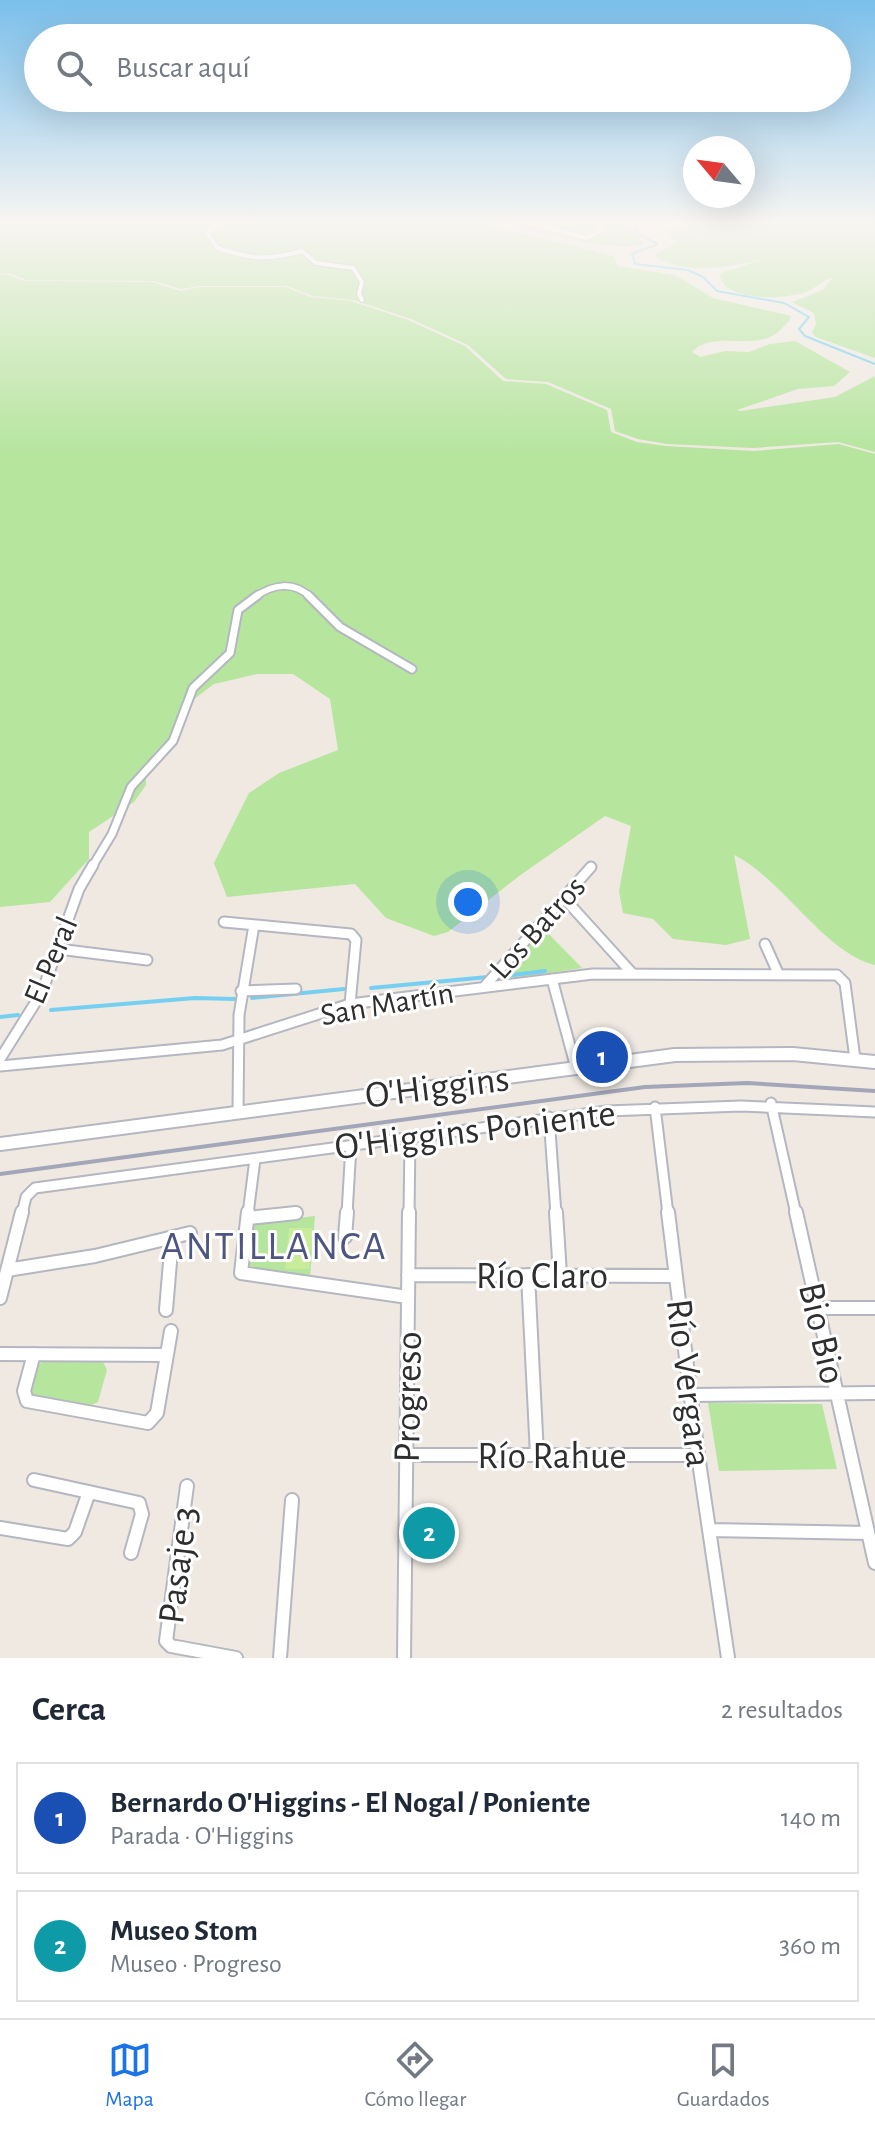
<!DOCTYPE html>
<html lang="es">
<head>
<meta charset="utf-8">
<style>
  :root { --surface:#fff; --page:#f2f2f3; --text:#1f2937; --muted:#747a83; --line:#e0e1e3; --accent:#1a73e8 }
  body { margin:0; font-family:"Alegreya Sans",sans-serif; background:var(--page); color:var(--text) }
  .compass { position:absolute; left:683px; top:136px; width:72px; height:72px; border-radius:50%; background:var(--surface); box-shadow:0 8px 32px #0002; rotate:299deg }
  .you { position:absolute; left:468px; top:902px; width:28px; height:28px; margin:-20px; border:6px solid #fff; border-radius:50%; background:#1a73e8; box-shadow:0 0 0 12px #1a73e833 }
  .badge { display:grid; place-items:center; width:52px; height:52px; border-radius:50%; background:var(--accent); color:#fff; font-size:26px; font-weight:700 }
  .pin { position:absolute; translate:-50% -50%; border:4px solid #fff; box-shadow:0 2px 8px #0006 }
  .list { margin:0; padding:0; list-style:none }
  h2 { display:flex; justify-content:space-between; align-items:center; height:104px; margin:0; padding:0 32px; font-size:34px }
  h2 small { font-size:26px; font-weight:400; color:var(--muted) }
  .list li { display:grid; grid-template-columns:52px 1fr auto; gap:24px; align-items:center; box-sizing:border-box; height:112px; margin:0 16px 16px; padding:0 16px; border:2px solid var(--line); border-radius:0px }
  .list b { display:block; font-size:30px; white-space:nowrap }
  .list p { margin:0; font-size:26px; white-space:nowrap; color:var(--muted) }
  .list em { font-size:26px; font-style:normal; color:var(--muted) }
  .icon { flex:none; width:44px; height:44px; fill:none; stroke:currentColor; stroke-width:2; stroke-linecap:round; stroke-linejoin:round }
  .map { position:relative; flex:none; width:875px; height:1658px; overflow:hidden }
  .search { position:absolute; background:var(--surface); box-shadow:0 8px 32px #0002; left:24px; right:24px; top:24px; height:88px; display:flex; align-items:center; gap:20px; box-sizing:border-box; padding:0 28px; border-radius:44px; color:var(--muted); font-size:30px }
  .sheet { height:360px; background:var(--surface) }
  nav { display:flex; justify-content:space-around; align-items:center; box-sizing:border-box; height:112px; border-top:2px solid var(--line); background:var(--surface); font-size:22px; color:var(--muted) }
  nav a { display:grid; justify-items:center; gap:4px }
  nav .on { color:var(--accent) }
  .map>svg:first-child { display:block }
</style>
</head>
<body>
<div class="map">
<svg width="875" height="1658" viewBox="0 0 875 1658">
  <rect width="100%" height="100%" fill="#efe9e1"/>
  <path fill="#b6e59e" d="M 0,222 L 485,223 C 528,237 571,245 614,256 L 618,266 L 675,275 L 713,298 L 791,316 C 790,322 786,323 781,329 C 758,354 713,328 692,352 L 700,357 L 726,351 L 749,352 L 770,344 L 795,341 L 850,372 L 834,386 L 798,389 L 737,410 L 740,411 L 835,397 L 875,376 L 875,452 L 838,442 L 753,448 L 667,444 L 638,439 L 615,431 L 611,409 L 548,382 L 506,379 L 468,345 L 411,319 L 353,300 L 313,296 L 287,286 L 199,286 L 181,289 L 154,281 L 27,280 L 8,273 L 0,274 Z
    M 510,222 L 620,222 L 645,243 C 620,254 535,234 510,222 Z
    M 702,222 L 875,222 L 875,358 L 816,337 L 812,333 L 816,324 L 814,313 L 792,302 L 823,290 L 833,277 C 823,280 816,288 806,292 C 783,299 746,301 725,286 L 719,274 L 764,259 C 728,267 690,276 656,257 L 657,253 L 677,243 L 668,233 L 670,230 Z
    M 6,274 L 24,281 L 152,282 L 180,291 L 200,287 L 285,287 L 311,297 L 351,301 L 408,320 L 465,346 L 503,381 L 546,384 L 607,410 L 611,432 L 637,442 L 666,446 L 754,451 L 839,444 L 875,454 L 875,965 C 823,952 782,878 734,855 L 750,939 L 726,945 L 673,939 L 653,919 L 623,913 L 619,891 L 631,826 L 605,816 L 519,876 L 448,932 L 434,936 L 386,918 L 355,884 L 227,897 L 214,863 L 249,793 L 279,773 L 338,750 L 330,699 L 293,674 L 257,674 L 214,684 L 185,706 L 180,733 L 156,751 L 146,765 L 146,785 L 134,802 L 89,832 L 89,859 L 50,902 L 0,907 L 0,275 Z
    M 543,928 L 582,968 L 497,981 L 496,978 Z
    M 315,1216 L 310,1278 L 247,1270 L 249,1229 L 253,1223 Z
    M 45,1359 L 102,1360 L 107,1370 L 98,1402 L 89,1406 L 34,1396 L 31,1389 L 37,1366 Z
    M 708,1403 L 822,1404 L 837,1469 L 719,1471 Z"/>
  <path fill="#c9ec9a" d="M 289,1228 L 312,1228 L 309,1269 L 285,1269 Z"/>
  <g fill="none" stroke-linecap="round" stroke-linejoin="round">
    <path stroke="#75cff0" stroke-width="2" d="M 632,222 L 638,234 L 658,244 L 632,254 L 635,264 L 688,270 L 703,277 L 717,291 L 784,303 L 809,317 L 799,329 L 805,336 L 875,364"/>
    <path stroke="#75cff0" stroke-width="4" d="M 503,976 L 545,971
      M 371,988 L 488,977
      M 252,998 L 344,989
      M 51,1010 L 195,998 L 234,999
      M 0,1017 L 18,1015"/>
    <defs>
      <path id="minor-far4" d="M 220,222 L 207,232 L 217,248 C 252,259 266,261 302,251 L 316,263 L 353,268 L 362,282 L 359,294 L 362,300
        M 525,222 L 586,238 L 602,230 L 597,222"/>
      <path id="minor-far3" d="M 255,597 C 273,584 294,581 310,597"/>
      <path id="minor-far2" d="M 308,595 L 340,627 L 412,669
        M 92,867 L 112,834 L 131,787 L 173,741 L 193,688 L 230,653 L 238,610 L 258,595"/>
      <path id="minor-far1" d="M 564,898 L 631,972
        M 224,922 L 351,934 L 356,940 L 350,1004
        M 765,944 L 778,973
        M 58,949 L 147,960
        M 552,979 L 576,1068
        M 484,987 L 591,867
        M 241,991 L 296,989
        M 0,1059 L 42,992 L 79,889 L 93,865
        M 0,1066 L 222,1045 L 350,1004 L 593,974 L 837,975 L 845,983 L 855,1059
        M 771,1103 L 796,1214
        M 655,1107 L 668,1214
        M 238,1112 L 239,1015 L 254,925
        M 549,1117 L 556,1214
        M 22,1214 L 26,1197 L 35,1188 L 607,1111 L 741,1106 L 875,1112
        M 248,1214 L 255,1159
        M 287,1214 L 296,1213
        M 347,1214 L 351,1145
        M 409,1214 L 410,1137"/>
      <path id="minor" d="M 248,1212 L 241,1273 L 408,1297
        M 556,1212 L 560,1275
        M 668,1212 L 698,1455 L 728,1658
        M 796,1212 L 875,1563
        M 248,1218 L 296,1213
        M 345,1237 L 347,1212
        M 7,1270 L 95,1256 L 190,1233
        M 408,1275 L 676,1276
        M 528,1275 L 537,1455
        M 0,1298 L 22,1212
        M 817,1308 L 875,1308
        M 166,1310 L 172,1238
        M 0,1354 L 167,1355
        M 34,1354 L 24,1391 L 27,1401 L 148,1423 L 157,1413 L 171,1331
        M 691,1395 L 875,1393
        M 406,1455 L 698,1455
        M 34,1480 L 139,1503 L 142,1514 L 131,1553
        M 187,1486 L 166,1641 L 171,1646 L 236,1658
        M 0,1528 L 68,1539 L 75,1532 L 89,1492
        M 709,1530 L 868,1533
        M 280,1658 L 292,1500
        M 404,1658 L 409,1212"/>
      <path id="tertiary" d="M 0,1144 L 675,1055 L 793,1054 L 875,1062"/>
    </defs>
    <use href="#minor-far4" stroke="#b4b7c1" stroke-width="6"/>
    <use href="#minor-far3" stroke="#b4b7c1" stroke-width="9"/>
    <use href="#minor-far2" stroke="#b4b7c1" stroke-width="11"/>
    <use href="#minor-far1" stroke="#b4b7c1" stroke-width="13"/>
    <use href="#minor" stroke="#b4b7c1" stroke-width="16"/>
    <use href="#tertiary" stroke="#b4b7c1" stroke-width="16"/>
    <use href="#minor-far4" stroke="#fff" stroke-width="4"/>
    <use href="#minor-far3" stroke="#fff" stroke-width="6"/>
    <use href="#minor-far2" stroke="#fff" stroke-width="7"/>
    <use href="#minor-far1" stroke="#fff" stroke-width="9"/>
    <use href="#minor" stroke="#fff" stroke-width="12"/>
    <use href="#tertiary" stroke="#fff" stroke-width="12"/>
    <path stroke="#a3a6b8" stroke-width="4" d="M 0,1174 L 645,1087 L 747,1083 L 875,1091"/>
  </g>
  <linearGradient id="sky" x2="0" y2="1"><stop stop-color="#7abfeb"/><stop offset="0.49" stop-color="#f8f5f2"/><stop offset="1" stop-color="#f8f5f2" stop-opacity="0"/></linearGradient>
  <rect width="875" height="454" fill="url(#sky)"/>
  <g text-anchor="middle" stroke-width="6" stroke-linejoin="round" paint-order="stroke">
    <g font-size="32" fill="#2e2e2e" stroke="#fff">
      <text transform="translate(537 927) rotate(-48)" y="11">Los Batros</text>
      <text transform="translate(50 960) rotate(-67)" y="11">El Peral</text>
      <text transform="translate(387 1003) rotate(-10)" y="11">San Martín</text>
    </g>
    <g font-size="38" fill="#2e2e2e" stroke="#fff">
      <text transform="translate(437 1086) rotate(-7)" y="13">O'Higgins</text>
      <text transform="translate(475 1129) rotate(-7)" y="13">O'Higgins Poniente</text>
      <text x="542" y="1288">Río Claro</text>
      <text transform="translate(823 1333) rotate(77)" y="13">Bio Bio</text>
      <text transform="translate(690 1383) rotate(83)" y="13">Río Vergara</text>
      <text transform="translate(407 1397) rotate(-89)" y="13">Progreso</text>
      <text x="552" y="1468">Río Rahue</text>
      <text transform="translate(177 1565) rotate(-83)" y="13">Pasaje 3</text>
    </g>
    <g font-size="40" letter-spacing="2" fill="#4d5680" stroke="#fff">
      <text x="274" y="1259">ANTILLANCA</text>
    </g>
  </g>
</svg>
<svg class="compass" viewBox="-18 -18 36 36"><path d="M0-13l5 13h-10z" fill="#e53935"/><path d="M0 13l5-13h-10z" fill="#747a83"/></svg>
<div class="you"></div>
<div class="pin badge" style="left:602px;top:1057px;background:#1a4fb4">1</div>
<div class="pin badge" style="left:429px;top:1533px;background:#0f9aa8">2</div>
<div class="search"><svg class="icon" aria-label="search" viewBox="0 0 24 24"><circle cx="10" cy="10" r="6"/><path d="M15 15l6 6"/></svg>Buscar aquí</div>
</div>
<section class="sheet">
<h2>Cerca<small>2 resultados</small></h2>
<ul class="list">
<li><span class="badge" style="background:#1a4fb4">1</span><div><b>Bernardo O'Higgins - El Nogal / Poniente</b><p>Parada · O'Higgins</p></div><em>140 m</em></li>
<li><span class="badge" style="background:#0f9aa8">2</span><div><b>Museo Stom</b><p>Museo · Progreso</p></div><em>360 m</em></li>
</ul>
</section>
<nav>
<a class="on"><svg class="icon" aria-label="map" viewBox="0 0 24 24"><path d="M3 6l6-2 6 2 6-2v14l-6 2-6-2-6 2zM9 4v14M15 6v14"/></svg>Mapa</a>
<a><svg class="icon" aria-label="directions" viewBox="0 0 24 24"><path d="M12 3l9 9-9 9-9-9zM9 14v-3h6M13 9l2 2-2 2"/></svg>Cómo llegar</a>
<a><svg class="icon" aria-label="saved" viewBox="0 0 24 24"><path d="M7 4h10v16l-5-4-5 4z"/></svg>Guardados</a>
</nav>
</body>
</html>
